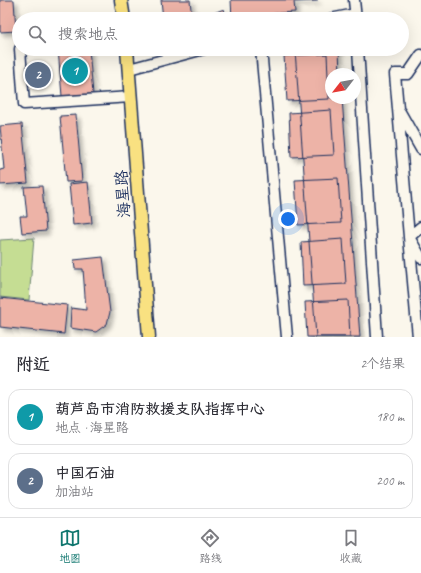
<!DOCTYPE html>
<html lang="zh">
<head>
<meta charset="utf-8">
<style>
  :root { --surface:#fff; --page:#f2f2f3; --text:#2b2b33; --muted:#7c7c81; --line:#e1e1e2; --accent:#0f766e }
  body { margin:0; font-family:Caveat,"LXGW WenKai TC",sans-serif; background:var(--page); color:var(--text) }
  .compass { position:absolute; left:325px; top:68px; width:36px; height:36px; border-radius:50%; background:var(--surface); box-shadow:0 4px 16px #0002; rotate:239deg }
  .you { position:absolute; left:288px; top:219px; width:14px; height:14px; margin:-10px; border:3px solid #fff; border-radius:50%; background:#1a73e8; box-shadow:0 0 0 6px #1a73e833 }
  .badge { display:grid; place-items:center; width:26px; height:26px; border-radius:50%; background:var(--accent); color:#fff; font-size:13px; font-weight:700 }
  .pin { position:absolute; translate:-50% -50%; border:2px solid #fff; box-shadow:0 1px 4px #0006 }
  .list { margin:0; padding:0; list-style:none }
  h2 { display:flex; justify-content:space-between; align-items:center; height:52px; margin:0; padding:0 16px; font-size:17px }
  h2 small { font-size:13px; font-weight:400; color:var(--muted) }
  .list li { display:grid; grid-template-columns:26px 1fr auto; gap:12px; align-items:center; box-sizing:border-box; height:56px; margin:0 8px 8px; padding:0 8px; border:1px solid var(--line); border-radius:12px }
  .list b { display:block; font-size:15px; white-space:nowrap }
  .list p { margin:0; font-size:13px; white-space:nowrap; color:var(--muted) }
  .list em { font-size:13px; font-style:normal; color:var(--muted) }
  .icon { flex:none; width:22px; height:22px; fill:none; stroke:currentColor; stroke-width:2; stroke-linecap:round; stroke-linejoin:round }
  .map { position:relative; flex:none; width:421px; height:337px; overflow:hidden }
  .search { position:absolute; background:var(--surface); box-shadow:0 4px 16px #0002; left:12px; right:12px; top:12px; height:44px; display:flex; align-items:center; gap:10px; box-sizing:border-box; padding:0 14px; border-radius:22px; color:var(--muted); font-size:15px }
  .sheet { height:180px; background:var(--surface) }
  nav { display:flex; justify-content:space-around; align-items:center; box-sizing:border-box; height:56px; border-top:1px solid var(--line); background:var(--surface); font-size:11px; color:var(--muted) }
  nav a { display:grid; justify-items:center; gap:2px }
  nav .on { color:var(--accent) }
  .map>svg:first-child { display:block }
</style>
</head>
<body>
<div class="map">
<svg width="421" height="337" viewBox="0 0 421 337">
  <defs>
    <filter id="shadow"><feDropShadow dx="3.5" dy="3.5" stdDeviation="2" flood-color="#0004"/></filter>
  </defs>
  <rect width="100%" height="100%" fill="#fbf7ec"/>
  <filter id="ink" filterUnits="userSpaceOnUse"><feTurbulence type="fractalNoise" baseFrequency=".025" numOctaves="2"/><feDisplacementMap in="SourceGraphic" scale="8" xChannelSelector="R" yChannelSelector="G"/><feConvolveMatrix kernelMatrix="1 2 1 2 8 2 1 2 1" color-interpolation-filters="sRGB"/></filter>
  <g filter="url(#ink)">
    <path fill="#c5dd93" stroke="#708678" d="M 34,238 L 29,300 L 0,297 L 0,240 Z"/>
    <path fill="#edb3a7" stroke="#1b2f5e" filter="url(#shadow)" d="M 0,0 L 14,0 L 16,31 L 0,32 Z
      M 161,0 L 190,0 L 192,19 L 163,19 Z
      M 231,0 L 317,0 L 317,1 L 294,2 L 295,12 L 265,14 L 265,19 L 232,19 Z
      M 224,9 L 227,19 L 198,19 Z
      M 58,49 L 89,49 L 93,94 L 62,96 Z
      M 314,49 L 339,49 L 340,74 L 331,74 L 331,98 L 342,98 L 360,337 L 316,337 L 295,50 Z
      M 327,54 L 329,99 L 287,101 L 284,56 Z
      M 331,110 L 334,155 L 291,157 L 289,113 Z
      M 76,115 L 82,181 L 66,182 L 60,116 Z
      M 22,124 L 28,183 L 0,185 L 0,170 L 4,169 L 0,126 Z
      M 338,178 L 341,223 L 298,225 L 295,180 Z
      M 88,182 L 92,223 L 73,225 L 69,184 Z
      M 42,186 L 46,231 L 22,233 L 20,216 L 27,216 L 24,187 Z
      M 343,239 L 346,284 L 303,286 L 301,242 Z
      M 103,257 L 110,312 L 107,324 L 96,332 L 70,328 L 71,308 L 86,310 L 83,269 L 75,269 L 74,260 Z
      M 0,298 L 67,305 L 64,334 L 0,327 Z
      M 348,300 L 350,337 L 307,337 L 305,302 Z"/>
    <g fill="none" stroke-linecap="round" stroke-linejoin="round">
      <defs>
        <path id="minor" d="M 354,0 L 356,19
          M 330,19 L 355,14
          M 20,49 L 24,104 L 131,97
          M 261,49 L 287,337
          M 358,49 L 377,337
          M 421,55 L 408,74 L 395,74 L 409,237 L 421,258
          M 129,69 L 204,49
          M 400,112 L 421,149
          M 418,337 L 409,237 L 421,227"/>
        <path id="major" d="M 121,0 L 124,19
          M 127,49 L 149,337"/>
      </defs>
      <use href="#minor" stroke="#1b2f5e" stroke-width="13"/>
      <use href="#major" stroke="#1b2f5e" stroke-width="15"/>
      <use href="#minor" stroke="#fbf7ec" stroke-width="10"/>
      <use href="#major" stroke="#f9e181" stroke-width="12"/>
    </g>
  </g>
  <g text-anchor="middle" stroke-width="3" stroke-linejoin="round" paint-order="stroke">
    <g font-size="16" fill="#1b2f5e" stroke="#fbf7ec">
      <text transform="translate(122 194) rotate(-94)" y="6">海星路</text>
    </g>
  </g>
</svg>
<svg class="compass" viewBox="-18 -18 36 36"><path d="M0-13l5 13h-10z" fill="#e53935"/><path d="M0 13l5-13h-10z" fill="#7c7c81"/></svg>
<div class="you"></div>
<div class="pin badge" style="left:75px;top:71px;background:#0f9aa8">1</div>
<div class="pin badge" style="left:38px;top:75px;background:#5c6f8a">2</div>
<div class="search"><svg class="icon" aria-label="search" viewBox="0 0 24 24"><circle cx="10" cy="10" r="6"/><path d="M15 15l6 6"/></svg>搜索地点</div>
</div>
<section class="sheet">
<h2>附近<small>2个结果</small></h2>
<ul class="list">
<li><span class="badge" style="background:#0f9aa8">1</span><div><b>葫芦岛市消防救援支队指挥中心</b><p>地点 · 海星路</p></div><em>180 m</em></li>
<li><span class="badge" style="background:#5c6f8a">2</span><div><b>中国石油</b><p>加油站</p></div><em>200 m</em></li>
</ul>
</section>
<nav>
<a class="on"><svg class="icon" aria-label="map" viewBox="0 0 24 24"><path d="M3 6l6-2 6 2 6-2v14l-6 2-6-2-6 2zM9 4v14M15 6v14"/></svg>地图</a>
<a><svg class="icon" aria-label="directions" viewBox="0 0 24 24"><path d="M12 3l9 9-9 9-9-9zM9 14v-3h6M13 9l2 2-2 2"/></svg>路线</a>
<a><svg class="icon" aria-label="saved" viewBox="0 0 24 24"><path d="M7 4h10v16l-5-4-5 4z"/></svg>收藏</a>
</nav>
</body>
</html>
